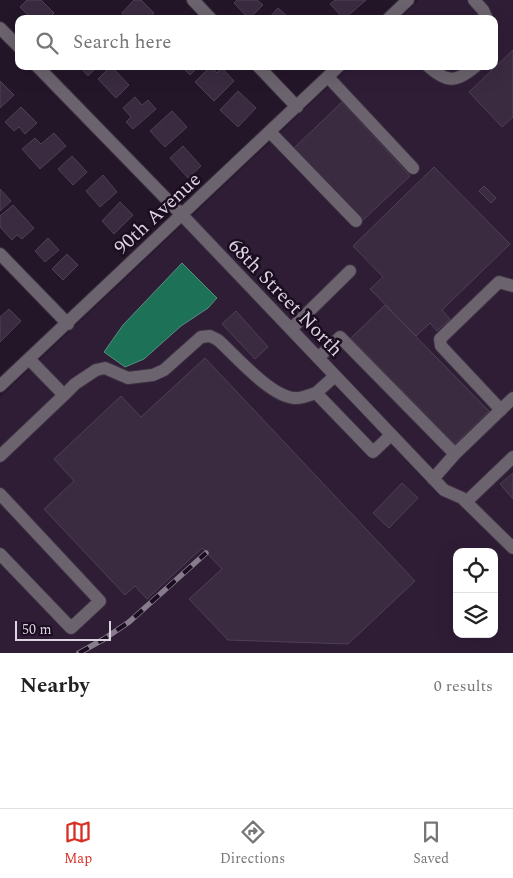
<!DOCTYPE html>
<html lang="en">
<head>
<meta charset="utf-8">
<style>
  :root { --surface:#fff; --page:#f2f2f2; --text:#222; --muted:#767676; --line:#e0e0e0; --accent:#d93025 }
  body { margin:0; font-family:Spectral,serif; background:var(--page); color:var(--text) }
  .controls { position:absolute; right:15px; bottom:15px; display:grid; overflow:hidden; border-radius:10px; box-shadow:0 5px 20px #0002 }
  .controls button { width:45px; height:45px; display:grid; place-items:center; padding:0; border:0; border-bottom:1px solid var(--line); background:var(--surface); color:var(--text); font:25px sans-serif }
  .scale { position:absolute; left:15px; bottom:12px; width:96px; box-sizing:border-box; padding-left:5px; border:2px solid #dcd3e0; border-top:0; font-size:14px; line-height:18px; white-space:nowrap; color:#dcd3e0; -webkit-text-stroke:4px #1b0d20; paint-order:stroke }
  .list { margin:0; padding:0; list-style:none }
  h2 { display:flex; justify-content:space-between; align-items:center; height:65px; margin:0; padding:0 20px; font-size:21px }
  h2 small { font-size:16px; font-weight:400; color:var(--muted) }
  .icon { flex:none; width:28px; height:28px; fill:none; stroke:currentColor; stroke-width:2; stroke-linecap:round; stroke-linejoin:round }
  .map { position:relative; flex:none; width:513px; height:653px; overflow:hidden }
  .search { position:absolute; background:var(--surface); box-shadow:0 5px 20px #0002; left:15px; right:15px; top:15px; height:55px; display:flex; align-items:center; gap:12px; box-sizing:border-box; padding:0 18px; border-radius:10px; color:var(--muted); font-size:19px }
  .sheet { height:155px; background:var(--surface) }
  nav { display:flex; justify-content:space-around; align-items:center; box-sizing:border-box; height:70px; border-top:1px solid var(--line); background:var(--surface); font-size:14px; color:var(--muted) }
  nav a { display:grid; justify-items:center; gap:2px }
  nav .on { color:var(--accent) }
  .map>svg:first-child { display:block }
</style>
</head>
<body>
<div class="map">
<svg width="513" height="653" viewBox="0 0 513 653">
  <rect width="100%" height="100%" fill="#241629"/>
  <path fill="#2f1d36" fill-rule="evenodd" d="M 419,0 L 513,0 L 513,538 L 466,493 L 447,484 L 192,216 L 350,66 L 494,66 L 494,19 L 399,19 Z
    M 182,225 L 439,495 L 458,504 L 513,557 L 513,653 L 0,653 L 0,397 ZM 182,263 L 217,299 L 208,308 L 181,326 L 144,359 ZM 457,552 L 494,552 L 494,634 L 457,634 Z"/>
  <path fill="#1d7156" stroke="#568e7f" d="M 182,263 L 217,298 L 208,308 L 181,326 L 144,359 L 125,367 L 104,352 L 123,325 Z"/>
  <path fill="#3a2b40" stroke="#4f4055" d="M 27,0 L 41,0 L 54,13 L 48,19 L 32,19 L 20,7 Z
    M 134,0 L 141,0 L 154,13 L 148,19 L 127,19 L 122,13 Z
    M 237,0 L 257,0 L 263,5 L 249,19 L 234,3 Z
    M 335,0 L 366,0 L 344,19 L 330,4 Z
    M 278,8 L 290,19 L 268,19 Z
    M 513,50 L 513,117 L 502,127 L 469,92 Z
    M 79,66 L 98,66 L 88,76 Z
    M 111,66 L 129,85 L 116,98 L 98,79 Z
    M 181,66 L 199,66 L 190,75 Z
    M 211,66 L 217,73 L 222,68 L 234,81 L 214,101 L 195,82 Z
    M 0,81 L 14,95 L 0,108 Z
    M 238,91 L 256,108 L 238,127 L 220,110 Z
    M 135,97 L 142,105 L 148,100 L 156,109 L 133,129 L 126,122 L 131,117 L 123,108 Z
    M 342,102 L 410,176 L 362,221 L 293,149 Z
    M 21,107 L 37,123 L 25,134 L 19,127 L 14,131 L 5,122 Z
    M 172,111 L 187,127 L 165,147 L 150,131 Z
    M 54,133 L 66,146 L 40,169 L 22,149 L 35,138 L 41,144 Z
    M 183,146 L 201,166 L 188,178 L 170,158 Z
    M 72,156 L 87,172 L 73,185 L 58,169 Z
    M 434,167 L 510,244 L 442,310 L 450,319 L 437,331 L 430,323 L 416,336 L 370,289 L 383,277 L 353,246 Z
    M 103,175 L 117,192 L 100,207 L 86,191 Z
    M 484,186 L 496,198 L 491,203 L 479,191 Z
    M 0,189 L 11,201 L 0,211 Z
    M 120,202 L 133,215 L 114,234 L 102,221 Z
    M 13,205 L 34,228 L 22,239 L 17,235 L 12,240 L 0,227 L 0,216 Z
    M 48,238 L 59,250 L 45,262 L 35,251 Z
    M 67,254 L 78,265 L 63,280 L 52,269 Z
    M 385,305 L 489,411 L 455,444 L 351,338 Z
    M 9,309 L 21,321 L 0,342 L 0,317 Z
    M 236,311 L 268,347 L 255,359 L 222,324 Z
    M 205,358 L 415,581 L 348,644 L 228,640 L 189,599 L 222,569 L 202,548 L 147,599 L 135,586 L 125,595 L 44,509 L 74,481 L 54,459 L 121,396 L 141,417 Z
    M 513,473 L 513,499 L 500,484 Z
    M 402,483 L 418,498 L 389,528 L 373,513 Z"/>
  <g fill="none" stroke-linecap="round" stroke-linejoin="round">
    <defs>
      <path id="minor" d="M 193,0 L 211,19
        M 474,0 L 483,10 L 487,19
        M 388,19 L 408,0
        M 0,28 L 19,47
        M 37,66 L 182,215 L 444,490 L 462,498 L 513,548
        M 258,66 L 297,107
        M 428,66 C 447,83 456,83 476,66
        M 328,77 L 413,168
        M 270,132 L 356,221
        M 0,254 L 68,324
        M 291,329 L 350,271
        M 318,358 L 340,337 L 455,454 L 513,398
        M 335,376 L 316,393 L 373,452 L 391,435
        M 0,386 L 339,66
        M 64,395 L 75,384 L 96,370 L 105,368 L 128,378 L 153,375 L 164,370 L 201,337 L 210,336 L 218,340 C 236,356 270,396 294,398 C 301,399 309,395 316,393
        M 501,410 L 441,346 L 440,339 L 499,282 L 513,286
        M 0,456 L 64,395 L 29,359
        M 433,479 L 455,454
        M 0,494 L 100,601 L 71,628 L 0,554
        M 466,502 L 513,457"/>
    </defs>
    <use href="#minor" stroke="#3e3043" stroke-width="14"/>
    <use href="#minor" stroke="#6b646e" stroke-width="12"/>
    <defs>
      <path id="rail" d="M 79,653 L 104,639 L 129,622 L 206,553"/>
    </defs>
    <use href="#rail" stroke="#877c8c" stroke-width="5.5"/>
    <use href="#rail" stroke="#1b0d20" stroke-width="4" stroke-dasharray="11" stroke-linecap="butt"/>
  </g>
  <g text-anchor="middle" stroke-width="5" stroke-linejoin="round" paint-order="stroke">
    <g font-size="20" fill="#dcd3e0" stroke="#1b0d20">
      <text transform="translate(157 213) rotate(-43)" y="7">90th Avenue</text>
      <text transform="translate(286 297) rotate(46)" y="7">68th Street North</text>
    </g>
  </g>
</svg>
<div class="controls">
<button><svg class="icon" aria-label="locate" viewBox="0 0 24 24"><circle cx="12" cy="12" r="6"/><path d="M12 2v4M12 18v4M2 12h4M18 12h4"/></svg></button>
<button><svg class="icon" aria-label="layers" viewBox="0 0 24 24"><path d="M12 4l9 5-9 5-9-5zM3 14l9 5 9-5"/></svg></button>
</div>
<div class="scale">50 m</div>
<div class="search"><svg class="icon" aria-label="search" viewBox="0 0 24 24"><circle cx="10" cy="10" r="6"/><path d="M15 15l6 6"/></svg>Search here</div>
</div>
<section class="sheet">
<h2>Nearby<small>0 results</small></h2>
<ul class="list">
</ul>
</section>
<nav>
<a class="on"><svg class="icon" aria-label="map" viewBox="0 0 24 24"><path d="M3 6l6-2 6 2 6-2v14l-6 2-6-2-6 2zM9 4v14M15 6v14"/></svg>Map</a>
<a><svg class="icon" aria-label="directions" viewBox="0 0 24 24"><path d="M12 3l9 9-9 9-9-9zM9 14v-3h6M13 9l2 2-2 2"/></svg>Directions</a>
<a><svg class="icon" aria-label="saved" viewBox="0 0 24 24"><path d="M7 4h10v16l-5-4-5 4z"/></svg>Saved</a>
</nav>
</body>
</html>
